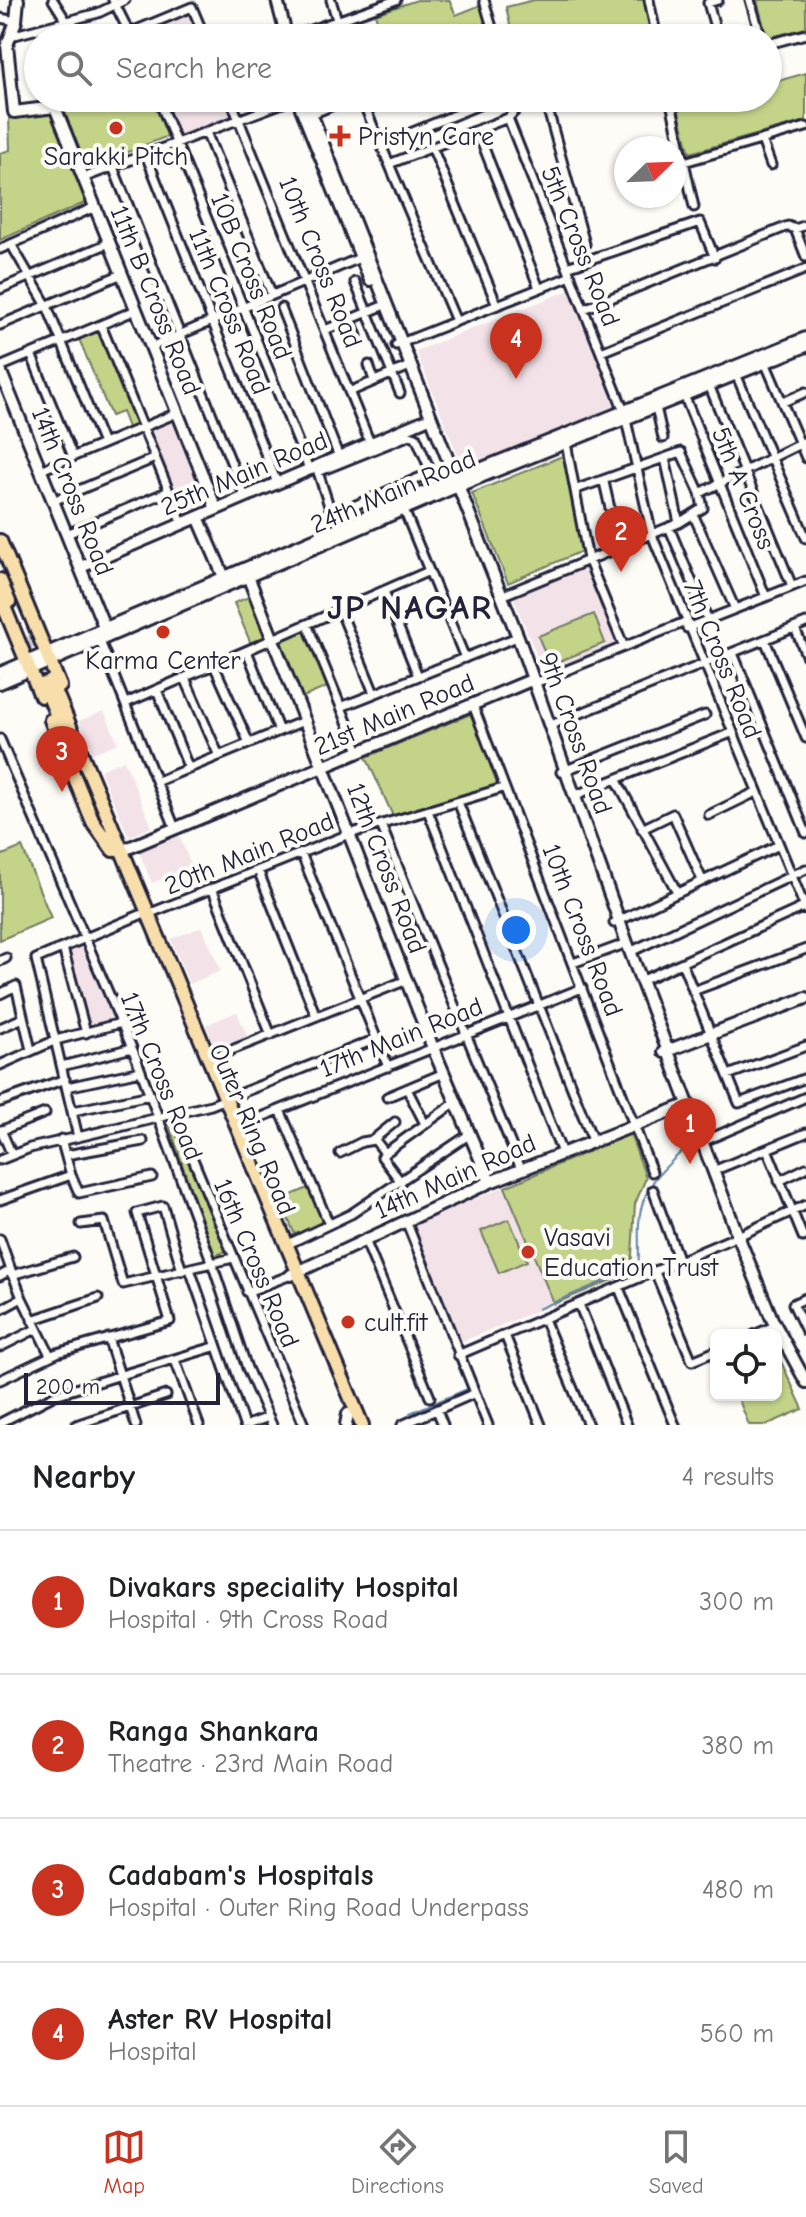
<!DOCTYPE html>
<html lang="en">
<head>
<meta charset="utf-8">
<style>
  :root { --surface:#fff; --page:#f6f6f6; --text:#202124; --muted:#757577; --line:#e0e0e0; --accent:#c8321e }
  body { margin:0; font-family:"Comic Neue",sans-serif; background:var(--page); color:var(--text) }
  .controls { position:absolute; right:24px; bottom:24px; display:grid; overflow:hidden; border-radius:12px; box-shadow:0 2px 6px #0004 }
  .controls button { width:72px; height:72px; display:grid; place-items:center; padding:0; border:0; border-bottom:2px solid var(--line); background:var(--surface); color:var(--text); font:40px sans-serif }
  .compass { position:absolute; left:614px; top:136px; width:72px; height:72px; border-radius:50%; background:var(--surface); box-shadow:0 2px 6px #0004; rotate:67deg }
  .scale { position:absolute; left:24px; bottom:20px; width:196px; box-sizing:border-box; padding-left:8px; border:4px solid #22223b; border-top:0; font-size:22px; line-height:28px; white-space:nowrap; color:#22223b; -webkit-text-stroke:6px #fdfcf7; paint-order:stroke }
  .you { position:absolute; left:516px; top:930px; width:28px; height:28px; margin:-20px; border:6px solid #fff; border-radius:50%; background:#1a73e8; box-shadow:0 0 0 12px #1a73e833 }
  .badge { display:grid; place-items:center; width:52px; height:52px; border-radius:50%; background:var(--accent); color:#fff; font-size:26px; font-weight:700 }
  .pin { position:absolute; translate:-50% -66px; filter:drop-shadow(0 2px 4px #0008) }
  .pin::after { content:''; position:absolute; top:42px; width:28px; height:24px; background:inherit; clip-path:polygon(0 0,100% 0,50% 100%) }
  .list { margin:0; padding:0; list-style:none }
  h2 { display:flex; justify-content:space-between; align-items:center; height:104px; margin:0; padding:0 32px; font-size:34px }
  h2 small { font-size:26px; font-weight:400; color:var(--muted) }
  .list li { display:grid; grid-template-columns:52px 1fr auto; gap:24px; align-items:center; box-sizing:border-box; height:144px; padding:0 32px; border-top:2px solid var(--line) }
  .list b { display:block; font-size:30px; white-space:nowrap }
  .list p { margin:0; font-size:26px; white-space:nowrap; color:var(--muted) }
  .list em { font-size:26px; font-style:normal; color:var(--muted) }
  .icon { flex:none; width:44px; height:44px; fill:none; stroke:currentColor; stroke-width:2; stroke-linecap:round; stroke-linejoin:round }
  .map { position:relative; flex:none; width:806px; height:1425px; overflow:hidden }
  .search { position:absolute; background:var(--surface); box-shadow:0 2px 6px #0004; left:24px; right:24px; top:24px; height:88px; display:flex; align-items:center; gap:20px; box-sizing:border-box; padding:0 28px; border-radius:44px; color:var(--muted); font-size:30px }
  .sheet { height:680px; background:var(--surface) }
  nav { display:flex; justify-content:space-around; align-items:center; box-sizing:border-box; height:112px; border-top:2px solid var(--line); background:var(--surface); font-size:22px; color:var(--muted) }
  nav a { display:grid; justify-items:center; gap:4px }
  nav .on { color:var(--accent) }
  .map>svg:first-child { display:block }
</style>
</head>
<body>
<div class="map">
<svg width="806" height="1425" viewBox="0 0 806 1425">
  <rect width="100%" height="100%" fill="#fdfcf7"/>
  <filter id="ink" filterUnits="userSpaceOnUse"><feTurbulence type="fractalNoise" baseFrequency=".0125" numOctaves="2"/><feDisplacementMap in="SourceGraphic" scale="16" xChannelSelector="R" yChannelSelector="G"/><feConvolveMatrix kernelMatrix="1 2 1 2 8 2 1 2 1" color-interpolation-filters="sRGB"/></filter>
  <g filter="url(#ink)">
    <path fill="#f3e3e9" d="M 192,15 L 202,38 L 138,38 L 136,34 Z
      M 162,98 L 226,98 L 233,116 L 178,139 Z
      M 570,290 L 616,406 L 463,468 L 416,351 Z
      M 175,417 L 211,505 L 184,516 L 147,429 Z
      M 588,567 L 619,644 L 544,674 L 513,597 Z
      M 104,711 L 118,743 L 93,753 L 79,721 Z
      M 124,760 L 152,827 L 129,837 L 100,770 Z
      M 179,836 L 192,867 L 152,883 L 139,852 Z
      M 202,927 L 221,971 L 189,984 L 171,939 Z
      M 82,945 L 114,1022 L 89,1028 L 70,951 Z
      M 237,1012 L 248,1038 L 217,1051 L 206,1025 Z
      M 630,1134 L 646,1178 L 635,1204 L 631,1272 L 461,1342 L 413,1225 Z"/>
    <path fill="#c3d489" stroke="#727b62" stroke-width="2" d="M 417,0 L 449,0 L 456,15 L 481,5 L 491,36 L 383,38 L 375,14 Z
      M 534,0 L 647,0 L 656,38 L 513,38 L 506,7 Z
      M 757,0 L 806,0 L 806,28 L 767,38 Z
      M 768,63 L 774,82 L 806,73 L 806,121 L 690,153 L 675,98 L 768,98 Z
      M 57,98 L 153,98 L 168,136 L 85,169 Z
      M 53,109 L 89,201 L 0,240 L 0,153 L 10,150 L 9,117 Z
      M 100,330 L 139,426 L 129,430 L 122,412 L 111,416 L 79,339 Z
      M 565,455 L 582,551 L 508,583 L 472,493 Z
      M 251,596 L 268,637 L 251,644 L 234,603 Z
      M 594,614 L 605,643 L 550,665 L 538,636 Z
      M 307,629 L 330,686 L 301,698 L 278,641 Z
      M 473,713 L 499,785 L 393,816 L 366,757 Z
      M 22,847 L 51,918 L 0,940 L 0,856 Z
      M 175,1123 L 227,1251 L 213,1256 L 169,1125 Z
      M 630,1134 L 646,1178 L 635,1204 L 631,1272 L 554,1304 L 505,1187 Z
      M 310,1187 L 324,1222 L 295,1235 L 280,1200 Z
      M 509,1219 L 527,1261 L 499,1273 L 481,1231 Z
      M 777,1353 L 803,1409 L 766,1425 L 749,1425 L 737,1395 L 776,1395 Z"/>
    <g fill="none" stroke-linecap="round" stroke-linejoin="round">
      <path stroke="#6284a5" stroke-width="2" d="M 538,1309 L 638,1267 C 640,1253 638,1237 639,1223 C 641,1186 664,1168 689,1145
        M 410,1413 L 470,1388"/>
      <path stroke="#d1d0d1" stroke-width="12" stroke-dasharray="12 6" stroke-linecap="butt" d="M 32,635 L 51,681
        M 24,638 L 44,684"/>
      <defs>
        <path id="street" d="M 53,0 L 65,19
          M 113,0 L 131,36
          M 331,0 L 338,23
          M 484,0 L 495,38
          M 649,0 L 657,38
          M 718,0 L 708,3 L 718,38
          M 750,0 L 761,38
          M 0,18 L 16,21
          M 11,36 L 98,13 L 125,0
          M 117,38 L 192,7 L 205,38
          M 288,38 L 396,0
          M 768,44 L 806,34
          M 158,98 L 309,469
          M 230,98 L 370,443
          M 361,98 L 456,321
          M 513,98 L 516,110 L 508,118 L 624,411 L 652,535 L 806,910
          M 557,98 L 548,104 L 548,110 L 585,244
          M 670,98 L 694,207
          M 312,114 L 350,98
          M 477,130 L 539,288
          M 206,132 L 272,295
          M 762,140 L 771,165
          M 381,145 L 496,98
          M 432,147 L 497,305
          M 146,155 L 277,483
          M 684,162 L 806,127
          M 389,164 L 508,118
          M 113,167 L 245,497
          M 83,178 L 296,98
          M 795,229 L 806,257
          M 11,244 L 47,306 L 103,444
          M 0,249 L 95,207
          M 567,267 L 700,222 L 715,258
          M 355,282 L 400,393
          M 0,289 L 109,243
          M 281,308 L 339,457
          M 584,309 L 788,226 L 795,229 L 806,225
          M 351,320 L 357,336
          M 0,325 L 122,274
          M 101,325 L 182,523
          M 325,330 L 380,307
          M 396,345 L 571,276
          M 151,347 L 362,257
          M 601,352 L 806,269
          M 31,354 L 73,457
          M 765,362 L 806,458
          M 369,365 L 374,381
          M 0,367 L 136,310
          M 736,374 L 806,538
          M 709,385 L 792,586
          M 349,392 L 405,368
          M 684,395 L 766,597
          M 783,402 L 806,392
          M 656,407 L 663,438
          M 410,435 L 416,437 L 430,470 L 428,474 L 335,514 L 331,512 L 318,472 Z
          M 566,443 L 588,559 L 624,647
          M 665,458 L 679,523
          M 41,470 L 177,413
          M 604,482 L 619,548
          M 700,493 L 806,441
          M 53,501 L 155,458
          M 404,510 L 465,658
          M 694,516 L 735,609
          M 669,527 L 708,620
          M 67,534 L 169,491
          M 384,591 L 418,676
          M 501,596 L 679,523 L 703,508 L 700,493 L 681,452 L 577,489
          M 340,610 L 374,693
          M 307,624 L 359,751
          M 687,628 L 806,581
          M 795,628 L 806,655
          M 765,640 L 806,738
          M 100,641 L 175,828
          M 247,651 L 279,731
          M 733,653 L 806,833
          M 214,665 L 249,743
          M 185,678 L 219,756
          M 530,681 L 540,681 L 685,622
          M 157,690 L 189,769
          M 126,703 L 429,571
          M 473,705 L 652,1172
          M 341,707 L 512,639
          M 551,725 L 806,623
          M 0,739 L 135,1055 L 212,1263 L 123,1284 L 104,1221 L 81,1224
          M 561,772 L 705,715
          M 616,779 L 677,892
          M 158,781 L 306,720
          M 576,795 L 731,733
          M 458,802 L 593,1141
          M 428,811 L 562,1153
          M 709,815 L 756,792
          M 381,825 L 521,1169
          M 642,829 L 673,814 L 702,880
          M 301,853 L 388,1067
          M 258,870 L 316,1016
          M 212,888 L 271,1035
          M 148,914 L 349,834 L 503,788
          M 614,923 L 779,845
          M 63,948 L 86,1033
          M 630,952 L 806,869
          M 0,961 L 6,958
          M 573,963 L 622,945
          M 682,963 L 739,1103 L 806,1078
          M 641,981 L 806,906
          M 693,991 L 806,949
          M 0,994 L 16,986 L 31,1050
          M 0,1028 L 23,1018
          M 209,1059 L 407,980
          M 0,1065 L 56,1040 L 121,1023
          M 62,1066 L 132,1048
          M 728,1075 L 806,1046
          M 67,1087 L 141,1071
          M 407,1089 L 424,1122
          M 387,1097 L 444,1073
          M 0,1102 L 65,1079
          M 280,1110 L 329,1224
          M 73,1111 L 150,1095
          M 175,1116 L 304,1425
          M 395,1122 L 374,1139 L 385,1153 L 456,1102
          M 237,1127 L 582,988
          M 1,1130 L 12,1155
          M 0,1131 L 45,1113
          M 78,1137 L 211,1105 L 376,1039
          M 702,1142 L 806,1097
          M 767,1149 L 803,1237 L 806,1236
          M 340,1153 L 362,1142 L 374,1140
          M 385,1153 L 382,1157 L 401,1182
          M 66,1155 L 143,1141
          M 0,1160 L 30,1148 L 78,1137 L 36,959 L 140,915
          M 713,1171 L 806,1133
          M 71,1175 L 79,1193 L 152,1177
          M 779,1181 L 806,1168
          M 653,1190 L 679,1261
          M 0,1200 L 71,1175 L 61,1139
          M 406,1221 L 488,1425
          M 738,1236 L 806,1205
          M 0,1239 L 11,1270
          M 365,1240 L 430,1397
          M 286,1245 L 351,1214 L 470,1134
          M 233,1258 L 212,1263 L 247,1368 L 272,1425
          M 190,1269 L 244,1425
          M 655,1272 L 692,1361 L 716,1351
          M 12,1275 L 73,1257
          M 0,1276 L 11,1270 L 22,1298
          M 619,1288 L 675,1425
          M 247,1292 L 291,1275
          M 806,1298 L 793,1304 L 806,1331
          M 579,1304 L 627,1425
          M 0,1310 L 22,1298 L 50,1355
          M 544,1319 L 588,1425
          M 32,1320 L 98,1298
          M 505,1335 L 541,1425
          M 754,1335 L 770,1328
          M 108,1338 L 136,1425
          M 0,1347 L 36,1329
          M 458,1355 L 733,1238
          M 175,1360 L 199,1425
          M 0,1380 L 57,1353 L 170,1321 L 137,1213 L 163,1206 L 182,1271
          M 437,1410 L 443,1425
          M 0,1423 L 55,1395 L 214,1347
          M 76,1425 L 166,1395
          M 247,1425 L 269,1417
          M 402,1425 L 475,1393"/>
        <path id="secondary" d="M 18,0 L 16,21 L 7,45 L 14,112 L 55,107 L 216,509
          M 277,0 L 287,38
          M 297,98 L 370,280
          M 305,98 L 518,637 L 627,943 L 738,1236 L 772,1319 L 806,1382
          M 0,370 L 105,629
          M 198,517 L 227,584
          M 81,567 L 425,420
          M 246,571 L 433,1048 L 490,1182
          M 0,673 L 455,479 L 806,338
          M 0,683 L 458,486 L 806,346
          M 121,851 L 529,681
          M 664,1052 L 806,998
          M 291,1275 L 490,1182 L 684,1106
          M 346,1425 L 348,1414"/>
        <path id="highway" d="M 0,541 L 60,686
          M 0,580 L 9,602
          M 0,597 L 41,696
          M 51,681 L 362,1425
          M 44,684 L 61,726
          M 51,720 L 93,822 L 113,850"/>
      </defs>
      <use href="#street" stroke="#22223b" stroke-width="13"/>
      <use href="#secondary" stroke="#22223b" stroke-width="16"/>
      <use href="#highway" stroke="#22223b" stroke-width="18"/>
      <use href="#street" stroke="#fdfcf7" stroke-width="7"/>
      <use href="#secondary" stroke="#fdfcf7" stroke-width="10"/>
      <use href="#highway" stroke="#f8deab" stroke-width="12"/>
    </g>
  </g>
  <g fill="#c8321e" stroke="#fdfcf7" stroke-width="3">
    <circle cx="116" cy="128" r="8"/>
    <path d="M336 124h8v8h8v8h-8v8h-8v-8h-8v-8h8z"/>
    <circle cx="163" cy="632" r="8"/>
    <circle cx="528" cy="1252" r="8"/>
    <circle cx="348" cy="1322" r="8"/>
  </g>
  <g text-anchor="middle" stroke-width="8" stroke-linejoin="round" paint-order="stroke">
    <g font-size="26" fill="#22223b" stroke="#fdfcf7" text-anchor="start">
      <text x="358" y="145">Pristyn Care</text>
      <text x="116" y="165" text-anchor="middle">Sarakki Pitch</text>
      <text x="163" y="669" text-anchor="middle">Karma Center</text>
      <text x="544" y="1246">Vasavi<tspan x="544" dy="30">Education Trust</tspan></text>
      <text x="364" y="1331">cult.fit</text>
    </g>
    <g font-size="26" fill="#22223b" stroke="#fdfcf7">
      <text transform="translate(581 246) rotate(68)" y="9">5th Cross Road</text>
      <text transform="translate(321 262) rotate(68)" y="9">10th Cross Road</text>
      <text transform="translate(252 276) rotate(68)" y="9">10B Cross Road</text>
      <text transform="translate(156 300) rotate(68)" y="9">11th B Cross Road</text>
      <text transform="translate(230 311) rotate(68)" y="9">11th Cross Road</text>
      <text transform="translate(244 473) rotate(-23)" y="9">25th Main Road</text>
      <text transform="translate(744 488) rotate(68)" y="9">5th A Cross</text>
      <text transform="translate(73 491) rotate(68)" y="9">14th Cross Road</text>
      <text transform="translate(393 491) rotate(-23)" y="9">24th Main Road</text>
      <text transform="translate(723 659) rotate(68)" y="9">7th Cross Road</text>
      <text transform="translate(394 714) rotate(-23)" y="9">21st Main Road</text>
      <text transform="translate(576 733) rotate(70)" y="9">9th Cross Road</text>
      <text transform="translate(249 853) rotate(-22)" y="9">20th Main Road</text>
      <text transform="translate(387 868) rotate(69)" y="9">12th Cross Road</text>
      <text transform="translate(583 930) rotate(69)" y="9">10th Cross Road</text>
      <text transform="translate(401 1037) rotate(-22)" y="9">17th Main Road</text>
      <text transform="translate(162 1076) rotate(68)" y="9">17th Cross Road</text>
      <text transform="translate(253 1129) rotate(67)" y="9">Outer Ring Road</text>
      <text transform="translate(455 1176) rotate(-24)" y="9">14th Main Road</text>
      <text transform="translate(257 1263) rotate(67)" y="9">16th Cross Road</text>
    </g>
    <g font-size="34" font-weight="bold" letter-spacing="2" fill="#22223b" stroke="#fdfcf7">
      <text x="410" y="619">JP NAGAR</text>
    </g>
  </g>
</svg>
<div class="controls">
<button><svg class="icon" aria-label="locate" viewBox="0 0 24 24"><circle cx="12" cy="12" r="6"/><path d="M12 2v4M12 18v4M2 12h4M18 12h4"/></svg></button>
</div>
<svg class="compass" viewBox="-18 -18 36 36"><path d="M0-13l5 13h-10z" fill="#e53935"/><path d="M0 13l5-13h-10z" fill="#757577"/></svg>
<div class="scale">200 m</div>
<div class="you"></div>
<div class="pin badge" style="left:690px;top:1164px">1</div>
<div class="pin badge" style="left:621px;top:572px">2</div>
<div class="pin badge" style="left:62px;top:792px">3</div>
<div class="pin badge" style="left:516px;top:379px">4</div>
<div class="search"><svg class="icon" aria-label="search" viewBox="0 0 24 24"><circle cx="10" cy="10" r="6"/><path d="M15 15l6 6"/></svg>Search here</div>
</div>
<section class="sheet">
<h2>Nearby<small>4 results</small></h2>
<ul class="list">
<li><span class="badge">1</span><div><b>Divakars speciality Hospital</b><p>Hospital · 9th Cross Road</p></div><em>300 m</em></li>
<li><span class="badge">2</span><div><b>Ranga Shankara</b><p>Theatre · 23rd Main Road</p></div><em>380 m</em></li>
<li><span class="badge">3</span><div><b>Cadabam's Hospitals</b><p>Hospital · Outer Ring Road Underpass</p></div><em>480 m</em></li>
<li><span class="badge">4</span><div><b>Aster RV Hospital</b><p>Hospital</p></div><em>560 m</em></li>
</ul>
</section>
<nav>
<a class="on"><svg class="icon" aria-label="map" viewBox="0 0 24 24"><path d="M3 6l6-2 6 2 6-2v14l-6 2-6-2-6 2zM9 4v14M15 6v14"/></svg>Map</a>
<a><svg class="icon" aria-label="directions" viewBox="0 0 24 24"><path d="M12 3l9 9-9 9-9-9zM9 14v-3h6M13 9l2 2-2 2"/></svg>Directions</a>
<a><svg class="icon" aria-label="saved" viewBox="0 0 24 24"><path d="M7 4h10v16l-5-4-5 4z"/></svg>Saved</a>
</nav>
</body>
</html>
